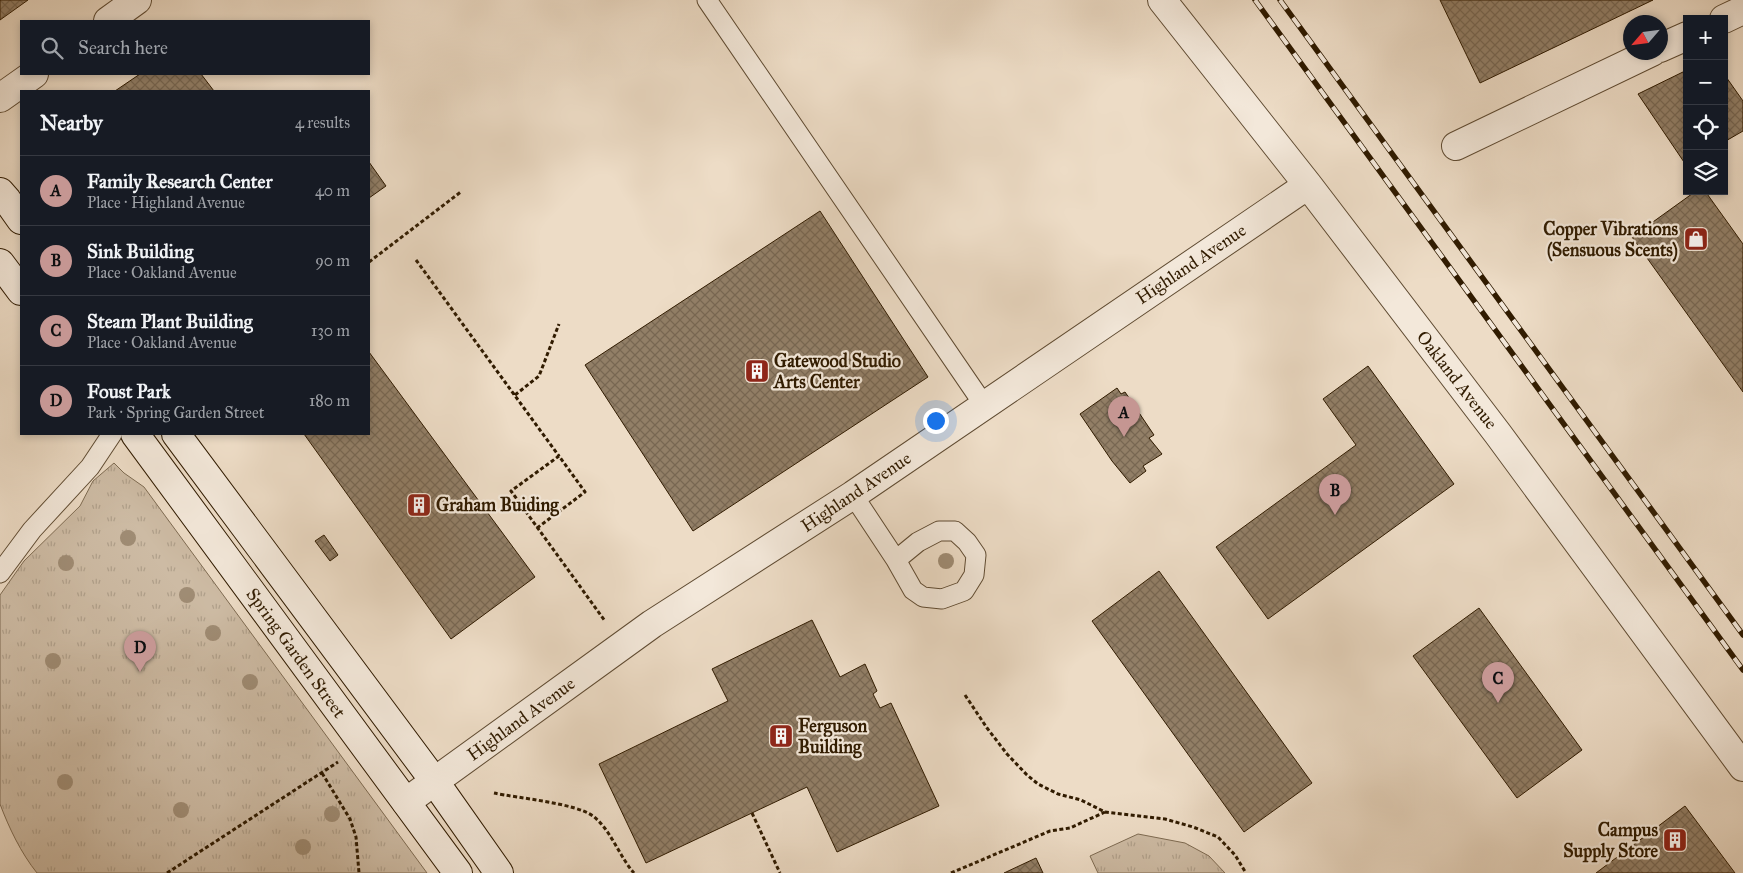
<!DOCTYPE html>
<html lang="en">
<head>
<meta charset="utf-8">
<style>
  :root { --surface:#171b24; --page:#20242c; --text:#f1f3f6; --muted:#9ea1a6; --line:#363941; --accent:#c59692 }
  body { margin:0; font-family:"IM FELL Great Primer",serif; background:var(--page); color:var(--text) }
  .controls { position:absolute; right:15px; top:15px; display:grid; overflow:hidden; border-radius:0px; box-shadow:0 2px 8px #0003 }
  .controls button { width:45px; height:45px; display:grid; place-items:center; padding:0; border:0; border-bottom:1px solid var(--line); background:var(--surface); color:var(--text); font:25px sans-serif }
  .compass { position:absolute; left:1623px; top:15px; width:45px; height:45px; border-radius:50%; background:var(--surface); box-shadow:0 2px 8px #0003; rotate:242deg }
  .you { position:absolute; left:935px; top:420px; width:18px; height:18px; margin:-12px; border:4px solid #fff; border-radius:50%; background:#1a73e8; box-shadow:0 0 0 8px #1a73e833 }
  .badge { display:grid; place-items:center; width:32px; height:32px; border-radius:50%; background:var(--accent); color:#111; font-size:16px; font-weight:700 }
  .pin { position:absolute; translate:-50% -41px; filter:drop-shadow(0 1px 2px #0008) }
  .pin::after { content:''; position:absolute; top:26px; width:18px; height:15px; background:inherit; clip-path:polygon(0 0,100% 0,50% 100%) }
  .list { margin:0; padding:0; list-style:none }
  h2 { display:flex; justify-content:space-between; align-items:center; height:65px; margin:0; padding:0 20px; font-size:21px }
  h2 small { font-size:16px; font-weight:400; color:var(--muted) }
  .list li { display:grid; grid-template-columns:32px 1fr auto; gap:15px; align-items:center; box-sizing:border-box; height:70px; padding:0 20px; border-top:1px solid var(--line) }
  .list b { display:block; font-size:19px; white-space:nowrap }
  .list p { margin:0; font-size:16px; white-space:nowrap; color:var(--muted) }
  .list em { font-size:16px; font-style:normal; color:var(--muted) }
  .icon { flex:none; width:28px; height:28px; fill:none; stroke:currentColor; stroke-width:2; stroke-linecap:round; stroke-linejoin:round }
  .map { position:relative; flex:none; width:1743px; height:873px; overflow:hidden }
  .search { position:absolute; background:var(--surface); box-shadow:0 2px 8px #0003; left:20px; top:20px; width:350px; height:55px; display:flex; align-items:center; gap:12px; box-sizing:border-box; padding:0 18px; border-radius:0px; color:var(--muted); font-size:19px }
  .panel { position:absolute; background:var(--surface); box-shadow:0 2px 8px #0003; left:20px; top:90px; width:350px; height:345px; border-radius:0px }
  .map>svg:first-child { display:block }
</style>
</head>
<body>
<div class="map">
<svg width="1743" height="873" viewBox="0 0 1743 873">
  <defs>
    <pattern id="park-tufts" width="24" height="20" patternUnits="userSpaceOnUse" patternTransform="scale(1.25)"><rect width="24" height="20" fill="#cdbba4"/><path d="M3 7l-1-3M5 7V3M7 7l1-3M15 17l-1-3M17 17v-4M19 17l1-3" fill="none" stroke="#b0a08b"/></pattern>
    <pattern id="building-cross-hatch" width="8" height="8" patternUnits="userSpaceOnUse" patternTransform="scale(1.25)"><rect width="8" height="8" fill="#927f67"/><path d="M0 0l8 8M0 8l8-8" fill="none" stroke="#786752"/></pattern>
  </defs>
  <rect width="100%" height="100%" fill="#eddcc6"/>
  <filter id="stains"><feTurbulence type="fractalNoise" baseFrequency=".004" numOctaves="4"/><feColorMatrix values="0 0 0 0 .2 0 0 0 0 .09 0 0 0 0 .02 0 0 0 .5 -.17"/></filter>
  <radialGradient id="worn" r=".72"><stop offset=".6" stop-color="#630" stop-opacity="0"/><stop offset="1" stop-color="#630" stop-opacity=".3"/></radialGradient>
  <path fill="url(#park-tufts)" stroke="#7e6b52" d="M 114,463 L 124,473 L 144,487 L 427,873 L 37,873 C 21,853 9,828 0,804 L 0,595 L 24,561 L 80,506 L 93,481 Z
    M 1138,834 L 1185,843 L 1209,856 L 1225,873 L 1098,873 L 1090,856 Z"/>
  <path fill="url(#building-cross-hatch)" stroke="#301b00" d="M 0,0 L 28,0 L 0,20 Z
    M 1440,0 L 1653,0 L 1480,83 Z
    M 1687,70 L 1687,164 L 1686,165 L 1638,94 Z
    M 140,74 L 201,74 L 214,91 L 115,91 Z
    M 1724,74 L 1743,101 L 1743,131 L 1724,142 Z
    M 369,162 L 386,186 L 369,198 Z
    M 1696,191 L 1705,191 L 1743,244 L 1743,392 L 1632,237 Z
    M 820,211 L 928,377 L 693,531 L 585,365 Z
    M 369,352 L 535,577 L 451,639 L 304,434 L 369,434 Z
    M 1368,366 L 1454,484 L 1268,619 L 1216,547 L 1356,445 L 1323,399 Z
    M 1117,388 L 1121,394 L 1125,392 L 1154,435 L 1149,438 L 1162,454 L 1143,466 L 1146,471 L 1130,483 L 1112,461 L 1080,414 Z
    M 324,535 L 338,555 L 330,561 L 315,541 Z
    M 1159,571 L 1312,783 L 1244,832 L 1092,621 Z
    M 1479,608 L 1582,750 L 1517,798 L 1413,656 Z
    M 812,620 L 840,677 L 865,664 L 877,691 L 873,694 L 880,708 L 891,703 L 939,806 L 837,852 L 807,787 L 646,863 L 599,764 L 728,701 L 712,669 Z
    M 1685,806 L 1735,873 L 1596,873 Z
    M 1036,858 L 1043,873 L 1004,873 Z"/>
  <g fill="none" stroke-linecap="round" stroke-linejoin="round">
    <defs>
      <path id="service" d="M 707,0 L 984,405
        M 853,495 L 896,560 L 913,590 L 923,597 L 942,599 L 964,591 L 974,575 L 976,555 L 967,542 L 955,531 L 939,531 L 918,542 L 896,560
        M 0,573 L 32,530 L 90,467 L 112,434"/>
      <path id="minor" d="M 1162,0 L 1308,185 L 1498,434 L 1743,767
        M 1724,19 L 1743,10
        M 1660,48 L 1687,36
        M 1456,146 L 1652,52
        M 406,802 L 652,624 L 853,495 L 1308,185"/>
      <path id="tertiary" d="M 108,21 L 137,0
        M 0,98 L 34,74"/>
      <path id="secondary" d="M 0,192 L 7,200 L 21,220
        M 0,263 L 21,291
        M 135,434 L 458,873
        M 176,434 L 435,782 L 499,873"/>
    </defs>
    <use href="#service" stroke="#5f4b32" stroke-width="21"/>
    <use href="#minor" stroke="#5f4b32" stroke-width="30"/>
    <use href="#tertiary" stroke="#5f4b32" stroke-width="30"/>
    <use href="#secondary" stroke="#301b00" stroke-width="30"/>
    <path stroke="#301b00" stroke-width="3" stroke-dasharray="4 2.5" stroke-linecap="butt" d="M 416,260 L 559,456
      M 369,262 L 462,191
      M 515,395 L 539,376 L 559,324
      M 537,528 L 585,492 L 559,456 L 511,491 L 605,621
      M 965,695 L 987,728 L 1007,754 L 1027,775 L 1038,784 L 1058,794 L 1081,800 L 1105,812 L 1165,819 L 1193,827 L 1218,837 L 1235,855 L 1246,873
      M 322,773 L 350,819 L 356,837 L 359,873
      M 494,793 C 517,798 575,803 593,816 C 611,830 619,856 634,873
      M 752,813 L 780,873
      M 167,873 L 338,762
      M 951,873 L 1050,831 L 1070,828 L 1105,812"/>
    <use href="#service" stroke="#f3e8da" stroke-width="19"/>
    <use href="#minor" stroke="#f3e8da" stroke-width="28"/>
    <use href="#tertiary" stroke="#f3e8da" stroke-width="28"/>
    <use href="#secondary" stroke="#f3e8da" stroke-width="28"/>
    <defs>
      <path id="rail" d="M 1255,0 L 1743,670
        M 1280,0 L 1743,635"/>
    </defs>
    <use href="#rail" stroke="#301b00" stroke-width="5.5"/>
    <use href="#rail" stroke="#f3e8da" stroke-width="4" stroke-dasharray="11" stroke-linecap="butt"/>
  </g>
  <g fill="#9f8c74">
    <circle cx="128" cy="538" r="8"/>
    <circle cx="946" cy="561" r="8"/>
    <circle cx="66" cy="563" r="8"/>
    <circle cx="187" cy="595" r="8"/>
    <circle cx="213" cy="633" r="8"/>
    <circle cx="53" cy="661" r="8"/>
    <circle cx="250" cy="682" r="8"/>
    <circle cx="65" cy="782" r="8"/>
    <circle cx="181" cy="810" r="8"/>
    <circle cx="332" cy="814" r="8"/>
    <circle cx="303" cy="847" r="8"/>
  </g>
  <defs>
    <symbol id="shop-square" viewBox="-11 -11 22 22"><rect x="-9" y="-9" width="18" height="18" rx="4" fill="#8f2418" stroke="#f3e8da"/><path d="M-5-2.5h2.3a2.7 3.5 0 0 1 5.4 0H5L5.5 6h-11ZM-1.5-2.5h3a1.5 2.3 0 0 0-3 0Z" fill="#fff"/></symbol>
    <symbol id="building-square" viewBox="-11 -11 22 22"><rect x="-9" y="-9" width="18" height="18" rx="4" fill="#8f2418" stroke="#f3e8da"/><path d="M-4-6H4V6H1V3H-1V6H-4ZM-2.5-4.3h1.7v1.8h-1.7ZM.8-4.3h1.7v1.8H.8ZM-2.5-1h1.7V.8h-1.7ZM.8-1h1.7V.8H.8Z" fill="#fff"/></symbol>
  </defs>
  <g fill-rule="evenodd">
    <use href="#shop-square" x="1682" y="225" width="28" height="28"/>
    <use href="#building-square" x="743" y="357" width="28" height="28"/>
    <use href="#building-square" x="405" y="491" width="28" height="28"/>
    <use href="#building-square" x="767" y="722" width="28" height="28"/>
    <use href="#building-square" x="1661" y="826" width="28" height="28"/>
  </g>
  <g text-anchor="middle" stroke-width="4.5" stroke-linejoin="round" paint-order="stroke">
    <g font-size="18" font-weight="bold" fill="#301b00" stroke="#f3e8da" text-anchor="start">
      <text x="1678" y="235" text-anchor="end">Copper Vibrations<tspan x="1678" dy="21">(Sensuous Scents)</tspan></text>
      <text x="774" y="367">Gatewood Studio<tspan x="774" dy="21">Arts Center</tspan></text>
      <text x="436" y="511">Graham Buiding</text>
      <text x="798" y="732">Ferguson<tspan x="798" dy="21">Building</tspan></text>
      <text x="1658" y="836" text-anchor="end">Campus<tspan x="1658" dy="21">Supply Store</tspan></text>
    </g>
    <g font-size="18" fill="#301b00" stroke="#f3e8da">
      <text transform="translate(1191 264) rotate(-34)" y="6">Highland Avenue</text>
      <text transform="translate(1457 380) rotate(52)" y="6">Oakland Avenue</text>
      <text transform="translate(856 492) rotate(-34)" y="6">Highland Avenue</text>
      <text transform="translate(296 653) rotate(54)" y="6">Spring Garden Street</text>
      <text transform="translate(521 719) rotate(-36)" y="6">Highland Avenue</text>
    </g>
  </g>
  <rect width="100%" height="100%" filter="url(#stains)"/>
  <rect width="100%" height="100%" fill="url(#worn)"/>
</svg>
<div class="controls">
<button>+</button>
<button>−</button>
<button><svg class="icon" aria-label="locate" viewBox="0 0 24 24"><circle cx="12" cy="12" r="6"/><path d="M12 2v4M12 18v4M2 12h4M18 12h4"/></svg></button>
<button><svg class="icon" aria-label="layers" viewBox="0 0 24 24"><path d="M12 4l9 5-9 5-9-5zM3 14l9 5 9-5"/></svg></button>
</div>
<svg class="compass" viewBox="-18 -18 36 36"><path d="M0-13l5 13h-10z" fill="#e53935"/><path d="M0 13l5-13h-10z" fill="#9ea1a6"/></svg>
<div class="you"></div>
<div class="pin badge" style="left:1124px;top:437px">A</div>
<div class="pin badge" style="left:1335px;top:515px">B</div>
<div class="pin badge" style="left:1498px;top:703px">C</div>
<div class="pin badge" style="left:140px;top:672px">D</div>
<div class="search"><svg class="icon" aria-label="search" viewBox="0 0 24 24"><circle cx="10" cy="10" r="6"/><path d="M15 15l6 6"/></svg>Search here</div>
<section class="panel">
<h2>Nearby<small>4 results</small></h2>
<ul class="list">
<li><span class="badge">A</span><div><b>Family Research Center</b><p>Place · Highland Avenue</p></div><em>40 m</em></li>
<li><span class="badge">B</span><div><b>Sink Building</b><p>Place · Oakland Avenue</p></div><em>90 m</em></li>
<li><span class="badge">C</span><div><b>Steam Plant Building</b><p>Place · Oakland Avenue</p></div><em>130 m</em></li>
<li><span class="badge">D</span><div><b>Foust Park</b><p>Park · Spring Garden Street</p></div><em>180 m</em></li>
</ul>
</section>
</div>
</body>
</html>
